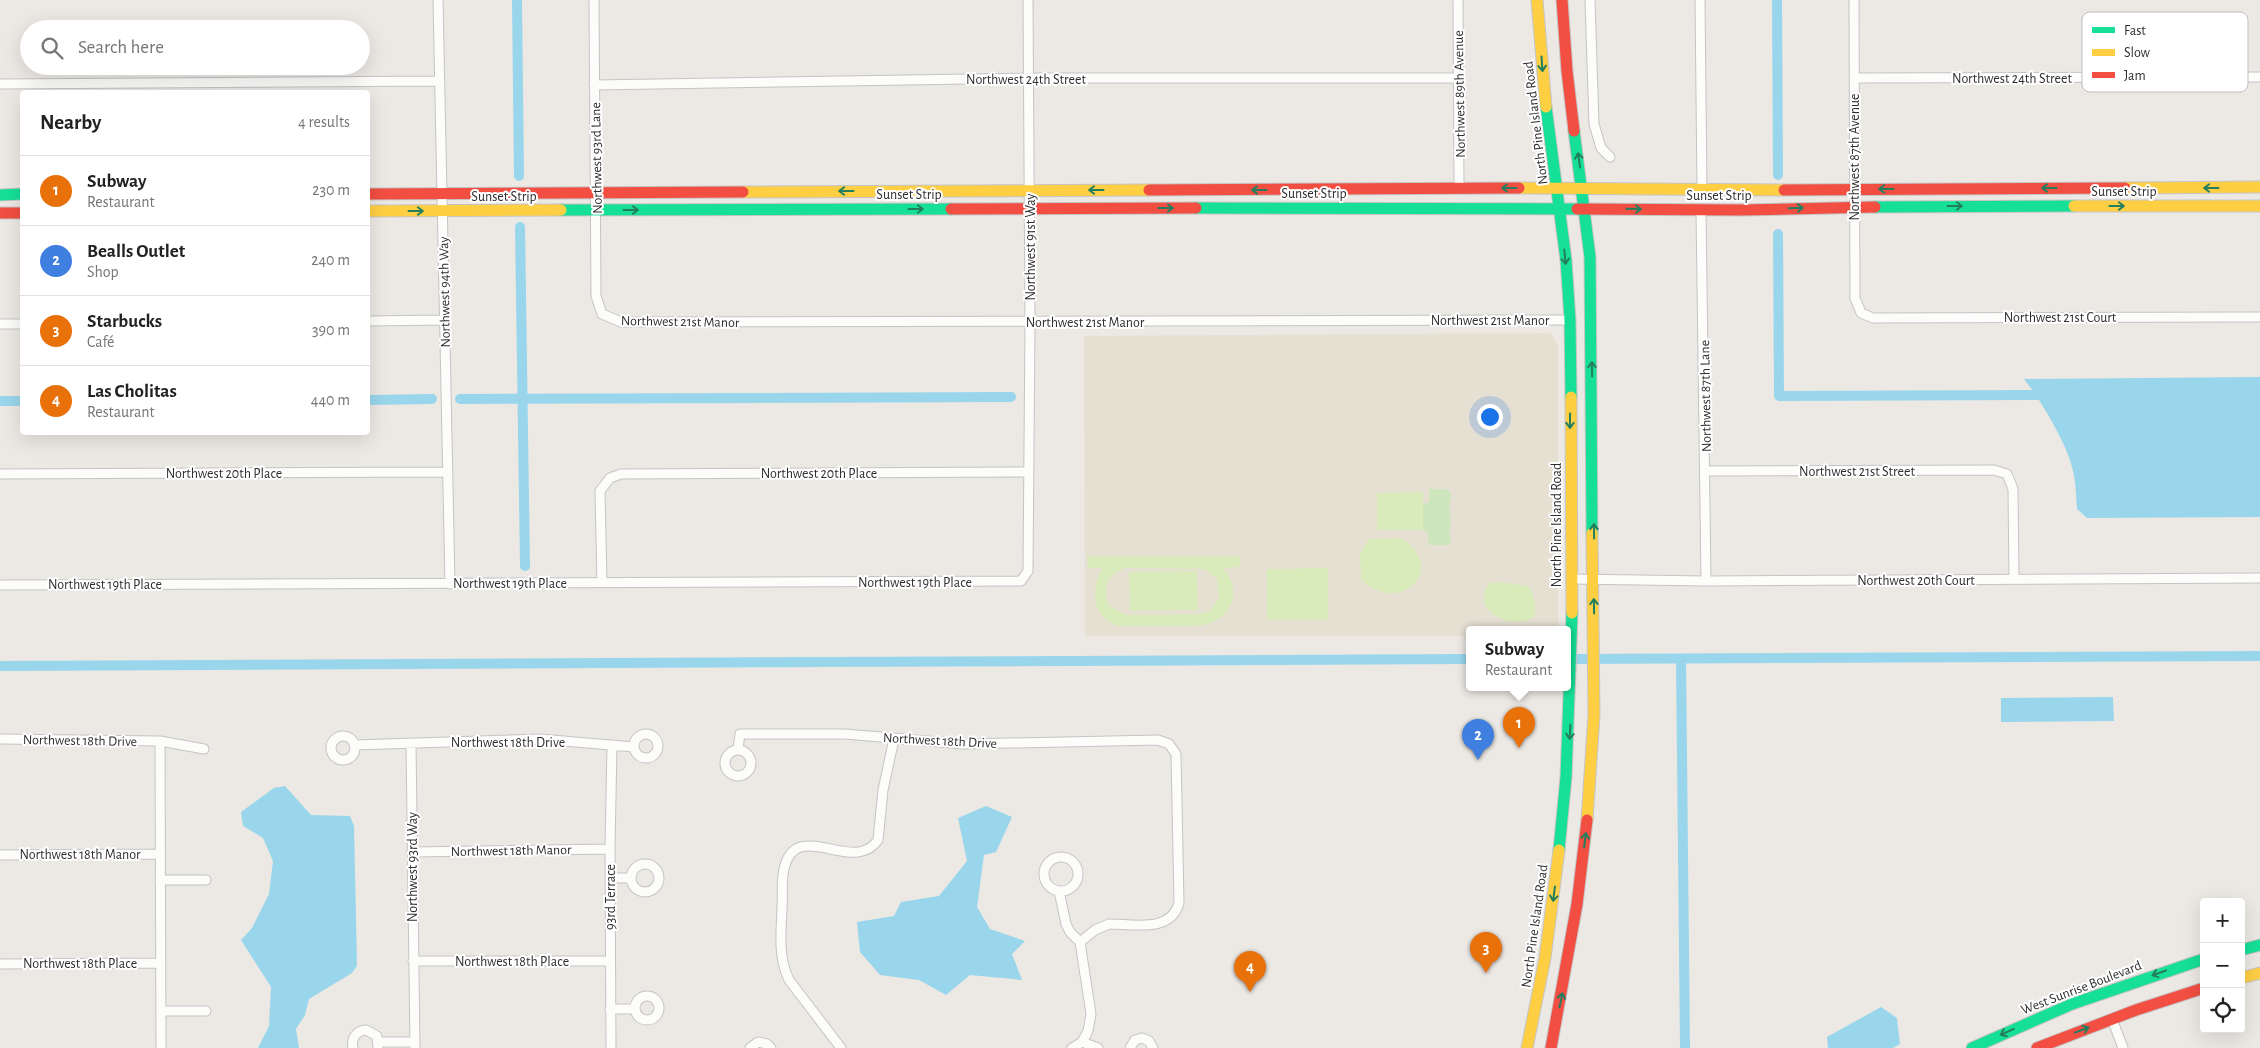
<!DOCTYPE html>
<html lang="en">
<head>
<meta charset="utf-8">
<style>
  :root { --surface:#fff; --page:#f2f2f2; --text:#222; --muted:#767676; --line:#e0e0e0; --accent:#d93025 }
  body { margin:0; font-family:"Alegreya Sans",sans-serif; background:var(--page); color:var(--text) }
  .controls { position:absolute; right:15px; bottom:15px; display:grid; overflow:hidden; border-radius:5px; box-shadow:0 5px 20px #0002 }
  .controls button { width:45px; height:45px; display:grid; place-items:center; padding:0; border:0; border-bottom:1px solid var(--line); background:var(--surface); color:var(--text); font:25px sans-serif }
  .you { position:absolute; left:1489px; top:416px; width:18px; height:18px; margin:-12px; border:4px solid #fff; border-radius:50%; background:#1a73e8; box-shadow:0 0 0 8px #1a73e833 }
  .badge { display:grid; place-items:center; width:32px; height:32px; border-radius:50%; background:var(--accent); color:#fff; font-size:16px; font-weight:700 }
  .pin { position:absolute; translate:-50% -41px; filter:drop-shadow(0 1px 2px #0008) }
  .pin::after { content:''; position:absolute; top:26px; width:18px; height:15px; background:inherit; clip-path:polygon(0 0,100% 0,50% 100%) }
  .popup { position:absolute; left:1466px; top:626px; width:105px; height:65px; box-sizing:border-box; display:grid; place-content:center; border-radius:5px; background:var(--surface); filter:drop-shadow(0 1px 4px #0005); font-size:16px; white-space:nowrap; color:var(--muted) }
  .popup b { font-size:19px; color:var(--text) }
  .popup::after { content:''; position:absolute; left:50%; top:100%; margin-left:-10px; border:10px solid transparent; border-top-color:var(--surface) }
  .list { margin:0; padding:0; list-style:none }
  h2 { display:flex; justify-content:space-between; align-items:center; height:65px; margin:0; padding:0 20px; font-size:21px }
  h2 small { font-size:16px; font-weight:400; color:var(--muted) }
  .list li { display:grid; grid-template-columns:32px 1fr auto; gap:15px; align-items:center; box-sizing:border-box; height:70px; padding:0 20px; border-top:1px solid var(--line) }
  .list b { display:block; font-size:19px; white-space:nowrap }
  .list p { margin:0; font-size:16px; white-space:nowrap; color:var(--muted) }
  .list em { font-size:16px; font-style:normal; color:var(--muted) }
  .icon { flex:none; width:28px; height:28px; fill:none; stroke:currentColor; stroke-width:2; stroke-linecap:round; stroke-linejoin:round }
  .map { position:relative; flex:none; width:2260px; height:1048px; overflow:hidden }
  .search { position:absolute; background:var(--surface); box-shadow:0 5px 20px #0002; left:20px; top:20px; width:350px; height:55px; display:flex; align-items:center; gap:12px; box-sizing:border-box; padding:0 18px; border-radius:28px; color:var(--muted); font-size:19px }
  .panel { position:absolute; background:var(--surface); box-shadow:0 5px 20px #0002; left:20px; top:90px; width:350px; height:345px; border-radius:5px }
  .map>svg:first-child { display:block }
</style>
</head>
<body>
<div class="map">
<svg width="2260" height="1048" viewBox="0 0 2260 1048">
  <rect width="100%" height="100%" fill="#ece8e4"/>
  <path fill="#e6e0d3" d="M 1550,333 L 1558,345 L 1558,629 L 1470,629 L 1470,636 L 1085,636 L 1084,336 Z"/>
  <path fill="#cee6be" d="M 1429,489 L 1446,489 L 1451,493 L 1451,502 L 1449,502 L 1451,528 L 1449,529 L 1449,534 L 1451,535 L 1451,543 L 1449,545 L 1428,545 L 1428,532 L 1423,530 L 1423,503 L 1429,503 Z"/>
  <path fill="#d9eabb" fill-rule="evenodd" d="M 1423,492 L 1423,530 L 1377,530 L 1377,493 Z
    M 1402,538 C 1451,573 1394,616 1361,579 L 1360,553 L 1369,539 Z
    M 1087,556 L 1240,556 L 1240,567 L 1223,568 C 1245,593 1230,623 1197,626 L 1118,626 C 1091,617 1091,589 1102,568 L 1088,568 ZM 1125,568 L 1205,569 L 1217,579 L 1219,598 L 1210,611 L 1200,614 L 1126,615 L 1110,606 C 1101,591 1107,574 1125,568 Z
    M 1328,568 L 1328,620 L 1267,620 L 1267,569 Z
    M 1197,571 L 1198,610 L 1130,611 L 1129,572 Z
    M 1498,582 L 1528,586 C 1535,595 1536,605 1535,616 C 1511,634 1467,607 1490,583 Z"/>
  <path fill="#99d6ec" d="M 2260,377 L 2260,517 L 2087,518 L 2077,509 C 2076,496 2076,483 2073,471 C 2068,445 2040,399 2024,379 Z
    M 2113,697 L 2114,721 L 2001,722 L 2001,698 Z
    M 285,786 L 311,815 L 350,816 L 354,826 L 357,966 L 352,973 L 309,999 L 305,1015 L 296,1029 L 299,1048 L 258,1048 L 269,1026 L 271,987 L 241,940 L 252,928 L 269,894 L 273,861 L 263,838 L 243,826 L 241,812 L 274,788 Z
    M 986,806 L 1012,817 L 996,852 L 984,855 L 977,907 L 990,929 L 1025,941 L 1012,954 L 1022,980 L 970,975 L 946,995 L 919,980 L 880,975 L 860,952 L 857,922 L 894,916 L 901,902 L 939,896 L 967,861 L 958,818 Z
    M 1881,1007 L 1897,1018 L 1900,1044 L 1893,1048 L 1828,1048 L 1827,1037 Z"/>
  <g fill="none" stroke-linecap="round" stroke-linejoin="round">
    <path stroke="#99d6ec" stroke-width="10" d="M 517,0 L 519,176
      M 1777,0 L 1778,175
      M 520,227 L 525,566
      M 1778,234 L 1779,396 L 2049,395
      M 460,399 L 1011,397
      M 368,400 L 432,399
      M 0,401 L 22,401
      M 1568,659 L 2260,656
      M 1681,659 L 1685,1048
      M 0,666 L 1470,659"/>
    <defs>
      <path id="street" d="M 438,0 L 450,584
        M 594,0 L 596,296 L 602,314 L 621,322 L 1570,320
        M 1458,0 L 1459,188
        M 1590,0 L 1594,124 L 1601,148 L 1610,157
        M 1700,0 L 1702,190
        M 1854,0 L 1855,298 L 1861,313 L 1873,318 L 2260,317
        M 1854,78 L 2260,77
        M 0,84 L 440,81
        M 594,85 L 1029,78 L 1458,78
        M 1701,210 L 1706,581
        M 368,321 L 443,320
        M 0,324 L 22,324
        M 1706,471 L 1994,470 L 2007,474 L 2013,489 L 2014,579
        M 0,474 L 448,472
        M 1572,579 L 1706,581 L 2260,578
        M 602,583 L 600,491 L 610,478 L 621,474 L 1029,472
        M 0,585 L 1021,581 L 1028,571 L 1030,322 L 1028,0
        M634 746a12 12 0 1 1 24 0a12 12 0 1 1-24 0Z
        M331 748a12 12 0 1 1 24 0a12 12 0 1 1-24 0Z
        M 0,739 L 160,741 L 204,749
        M 160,741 L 161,1048
        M 411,743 L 415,1048
        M 354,745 L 540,739 L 634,747
        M 738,749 L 740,734 L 845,734 L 962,744 L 1158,740 L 1169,744 L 1176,754 L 1179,903 C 1171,933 1133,924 1109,924 L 1095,930 L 1080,942
        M725 763a13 13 0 1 1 26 0a13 13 0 1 1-26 0Z
        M 412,852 L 610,849
        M 0,855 L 160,854
        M1044 874a17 17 0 1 1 34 0a17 17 0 1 1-34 0Z
        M631 878a14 14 0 1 1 28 0a14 14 0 1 1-28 0Z
        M 610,878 L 631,878
        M 160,880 L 206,880
        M 1059,891 L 1066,924 L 1070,932 L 1080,942 L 1091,1014 L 1088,1031 L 1082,1042
        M 413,961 L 610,961
        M 0,964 L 161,963
        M635 1008a12 12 0 1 1 24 0a12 12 0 1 1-24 0Z
        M 610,1009 L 635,1009
        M 161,1011 L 206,1011
        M 2112,1019 L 2123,1048
        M 378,1042 L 414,1042
        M 353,1048 C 351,1038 356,1031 366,1030 L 377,1036 L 378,1048
        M 611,1048 L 610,849 L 612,745
        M 750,1048 L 758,1042 L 767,1044 L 771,1048
        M 841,1048 L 789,980 C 778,957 781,933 782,908 C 783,896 781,881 784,869 C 796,816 853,876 878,840 L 883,790 L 894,739
        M 1072,1048 L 1082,1042 L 1098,1048
        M 1130,1048 L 1135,1040 L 1142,1038 L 1149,1041 L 1153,1048"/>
      <path id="fast" d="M 1546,107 L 1566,260 L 1570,320 L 1571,397
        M 1574,131 L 1590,257 L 1592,533
        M 0,195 L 22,194
        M 1875,207 L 2074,206
        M 1196,208 L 1577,209
        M 561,210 L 951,209
        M 1559,850 L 1566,777 L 1572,613
        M 2241,950 L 2260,945
        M 1972,1048 L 2072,1004 L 2204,959"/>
      <path id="slow" d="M 1537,0 L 1546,107
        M 1519,188 L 1784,190
        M 2125,188 L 2260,187
        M 743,192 L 1149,190
        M 2074,206 L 2260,206
        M 368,211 L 561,210
        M 1571,397 L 1572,613
        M 1587,820 L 1594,715 L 1592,533
        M 2241,978 L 2260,973
        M 1527,1048 L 1545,958 L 1559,850"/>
      <path id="jam" d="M 1562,0 L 1567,71 L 1574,131
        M 1149,190 L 1519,188
        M 1784,190 L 2125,188
        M 368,194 L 743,192
        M 951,209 L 1196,208
        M 1577,209 L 1742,210 L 1875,207
        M 0,213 L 22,213
        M 1551,1048 L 1577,904 L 1587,820
        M 2037,1048 L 2136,1010 L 2204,988"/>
    </defs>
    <use href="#street" stroke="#c5c4c5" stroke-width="11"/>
    <use href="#fast" stroke="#c5c4c5" stroke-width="13"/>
    <use href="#slow" stroke="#c5c4c5" stroke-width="13"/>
    <use href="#jam" stroke="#c5c4c5" stroke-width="13"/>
    <use href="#street" stroke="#fcfcfb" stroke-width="9"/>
    <use href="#fast" stroke="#16e098" stroke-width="11"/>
    <use href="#slow" stroke="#ffcf43" stroke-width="11"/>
    <use href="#jam" stroke="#f24e42" stroke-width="11"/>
  </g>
  <defs><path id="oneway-shaft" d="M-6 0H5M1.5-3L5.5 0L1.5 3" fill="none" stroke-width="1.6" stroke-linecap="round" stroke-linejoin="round" transform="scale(1.25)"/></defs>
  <g stroke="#237e5e">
    <use href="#oneway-shaft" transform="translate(1542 64) rotate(86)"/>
    <use href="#oneway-shaft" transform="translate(1579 160) rotate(-98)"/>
    <use href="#oneway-shaft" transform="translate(1509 188) rotate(180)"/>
    <use href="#oneway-shaft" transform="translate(2049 188) rotate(180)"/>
    <use href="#oneway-shaft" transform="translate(2211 188) rotate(180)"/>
    <use href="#oneway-shaft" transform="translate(1886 189) rotate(180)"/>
    <use href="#oneway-shaft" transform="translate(1096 190) rotate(180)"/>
    <use href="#oneway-shaft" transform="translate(1259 190) rotate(180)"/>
    <use href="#oneway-shaft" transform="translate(846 191) rotate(180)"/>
    <use href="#oneway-shaft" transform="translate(1955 206)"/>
    <use href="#oneway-shaft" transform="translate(2117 206)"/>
    <use href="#oneway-shaft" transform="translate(1166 208)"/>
    <use href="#oneway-shaft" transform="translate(1796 208) rotate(-2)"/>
    <use href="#oneway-shaft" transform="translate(916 209)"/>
    <use href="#oneway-shaft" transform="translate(1634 209) rotate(1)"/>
    <use href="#oneway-shaft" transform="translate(631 210)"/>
    <use href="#oneway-shaft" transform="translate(416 211)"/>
    <use href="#oneway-shaft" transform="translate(1565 257) rotate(84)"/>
    <use href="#oneway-shaft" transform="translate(1592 369) rotate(-91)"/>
    <use href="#oneway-shaft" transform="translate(1570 421) rotate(90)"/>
    <use href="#oneway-shaft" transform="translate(1594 531) rotate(-91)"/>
    <use href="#oneway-shaft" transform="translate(1594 606) rotate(-91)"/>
    <use href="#oneway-shaft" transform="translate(1570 732) rotate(93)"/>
    <use href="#oneway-shaft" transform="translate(1585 840) rotate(-83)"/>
    <use href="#oneway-shaft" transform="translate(1554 894) rotate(97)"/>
    <use href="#oneway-shaft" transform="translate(2159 973) rotate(161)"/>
    <use href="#oneway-shaft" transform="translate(1561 1000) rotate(-78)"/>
    <use href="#oneway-shaft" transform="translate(2082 1030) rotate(-21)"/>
    <use href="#oneway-shaft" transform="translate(2007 1032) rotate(156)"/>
  </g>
  <g text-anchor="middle" stroke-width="4" stroke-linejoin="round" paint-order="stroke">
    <g font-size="14" fill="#2e2e2e" stroke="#fff">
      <text x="2012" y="83">Northwest 24th Street</text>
      <text x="1026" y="84">Northwest 24th Street</text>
      <text transform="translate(1459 94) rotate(-91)" y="5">Northwest 89th Avenue</text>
      <text transform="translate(1535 123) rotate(-97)" y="5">North Pine Island Road</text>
      <text transform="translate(1854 157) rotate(-90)" y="5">Northwest 87th Avenue</text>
      <text transform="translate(596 158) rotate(-91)" y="5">Northwest 93rd Lane</text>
      <text x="2124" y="196">Sunset Strip</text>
      <text x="1314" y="198">Sunset Strip</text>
      <text x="909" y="199">Sunset Strip</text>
      <text x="1719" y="200">Sunset Strip</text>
      <text x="504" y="201">Sunset Strip</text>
      <text transform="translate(1030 247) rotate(-90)" y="5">Northwest 91st Way</text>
      <text transform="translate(444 292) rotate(-91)" y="5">Northwest 94th Way</text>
      <text x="2060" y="322">Northwest 21st Court</text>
      <text x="1490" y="325">Northwest 21st Manor</text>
      <text transform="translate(680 321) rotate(1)" y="5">Northwest 21st Manor</text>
      <text x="1085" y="327">Northwest 21st Manor</text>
      <text transform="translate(1705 396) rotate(-91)" y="5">Northwest 87th Lane</text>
      <text x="1857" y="476">Northwest 21st Street</text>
      <text x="224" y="478">Northwest 20th Place</text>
      <text x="819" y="478">Northwest 20th Place</text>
      <text transform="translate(1556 525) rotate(-90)" y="5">North Pine Island Road</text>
      <text x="1916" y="585">Northwest 20th Court</text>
      <text x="915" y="587">Northwest 19th Place</text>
      <text x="510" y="588">Northwest 19th Place</text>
      <text x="105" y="589">Northwest 19th Place</text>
      <text transform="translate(80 740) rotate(1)" y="5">Northwest 18th Drive</text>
      <text transform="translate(940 740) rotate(3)" y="5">Northwest 18th Drive</text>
      <text x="508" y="747">Northwest 18th Drive</text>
      <text transform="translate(511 850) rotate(-1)" y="5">Northwest 18th Manor</text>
      <text x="80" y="859">Northwest 18th Manor</text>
      <text transform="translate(412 867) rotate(-90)" y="5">Northwest 93rd Way</text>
      <text transform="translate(610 897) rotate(-90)" y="5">93rd Terrace</text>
      <text transform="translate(1534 926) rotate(-82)" y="5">North Pine Island Road</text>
      <text x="512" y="966">Northwest 18th Place</text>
      <text x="80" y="968">Northwest 18th Place</text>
      <text transform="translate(2081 987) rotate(-21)" y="5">West Sunrise Boulevard</text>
    </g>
  </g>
  <rect x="2082" y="12" width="166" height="80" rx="8" fill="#fff" stroke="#c0c0c0" stroke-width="1"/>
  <rect x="2092" y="27" width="23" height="6" fill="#16e098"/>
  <rect x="2092" y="49" width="23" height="7" fill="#ffcf43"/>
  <rect x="2092" y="72" width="23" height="6" fill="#f24e42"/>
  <g font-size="14" fill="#2e2e2e">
    <text x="2124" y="35">Fast</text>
    <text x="2124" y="57">Slow</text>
    <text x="2124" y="80">Jam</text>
  </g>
</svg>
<div class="controls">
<button>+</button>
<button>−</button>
<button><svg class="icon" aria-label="locate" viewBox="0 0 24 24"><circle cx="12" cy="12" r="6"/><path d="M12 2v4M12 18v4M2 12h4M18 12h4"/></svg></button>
</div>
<div class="you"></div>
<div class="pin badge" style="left:1519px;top:748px;background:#e8710a">1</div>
<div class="popup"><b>Subway</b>Restaurant</div>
<div class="pin badge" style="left:1478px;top:760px;background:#3f7fe0">2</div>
<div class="pin badge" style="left:1486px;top:973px;background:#e8710a">3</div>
<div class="pin badge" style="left:1250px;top:992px;background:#e8710a">4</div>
<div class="search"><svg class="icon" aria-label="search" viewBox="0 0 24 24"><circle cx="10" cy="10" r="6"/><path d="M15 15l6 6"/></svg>Search here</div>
<section class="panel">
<h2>Nearby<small>4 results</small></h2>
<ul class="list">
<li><span class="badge" style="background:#e8710a">1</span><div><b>Subway</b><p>Restaurant</p></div><em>230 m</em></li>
<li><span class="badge" style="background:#3f7fe0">2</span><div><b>Bealls Outlet</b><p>Shop</p></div><em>240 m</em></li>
<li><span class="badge" style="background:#e8710a">3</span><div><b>Starbucks</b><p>Café</p></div><em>390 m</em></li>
<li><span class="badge" style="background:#e8710a">4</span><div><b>Las Cholitas</b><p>Restaurant</p></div><em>440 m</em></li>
</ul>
</section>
</div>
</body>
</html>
